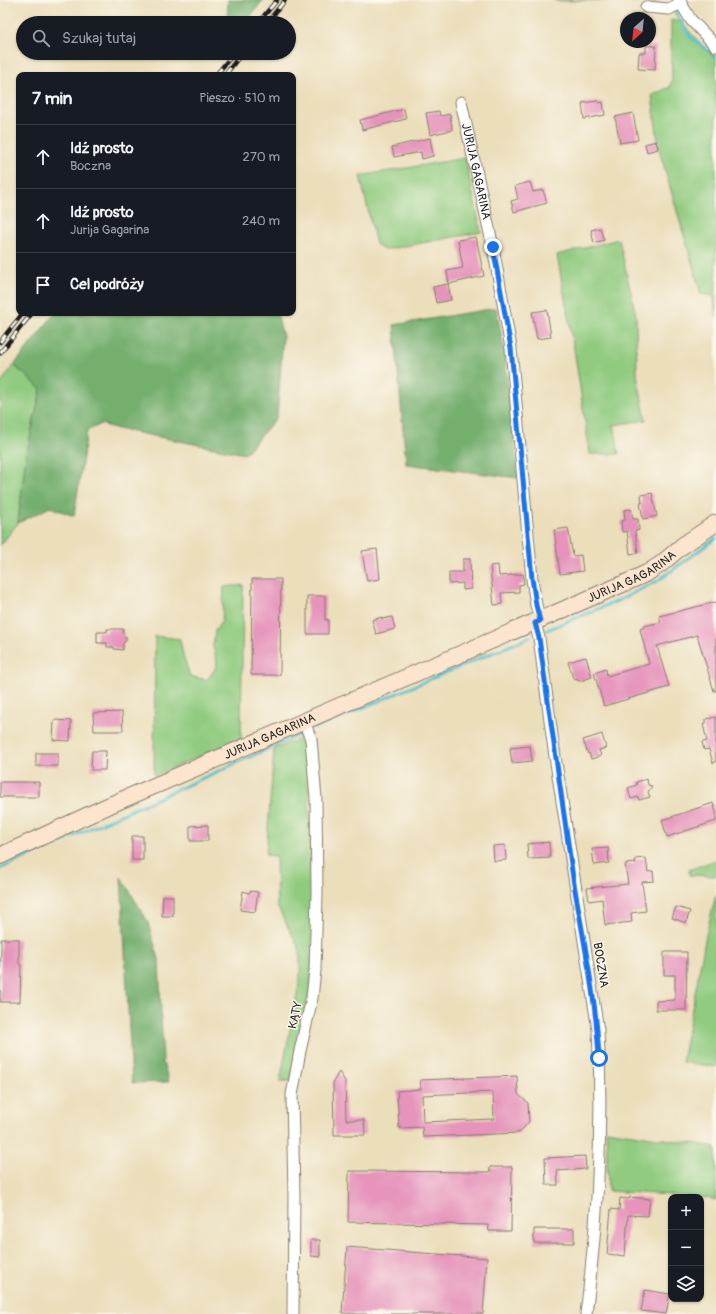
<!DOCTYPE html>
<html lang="pl">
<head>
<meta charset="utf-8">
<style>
  :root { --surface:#171b24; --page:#242831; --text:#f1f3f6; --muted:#9ea1a6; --line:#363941 }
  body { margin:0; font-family:Pangolin,sans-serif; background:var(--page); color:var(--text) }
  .controls { position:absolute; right:12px; bottom:12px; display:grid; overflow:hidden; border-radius:8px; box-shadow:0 1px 3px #0004 }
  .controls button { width:36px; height:36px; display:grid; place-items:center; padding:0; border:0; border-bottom:1px solid var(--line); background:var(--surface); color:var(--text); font:20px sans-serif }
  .compass { position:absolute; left:620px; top:12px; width:36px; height:36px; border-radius:50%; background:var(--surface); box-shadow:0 1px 3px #0004; rotate:207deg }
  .stop { position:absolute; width:12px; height:12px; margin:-9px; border:3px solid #1a73e8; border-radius:50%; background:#fff }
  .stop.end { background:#1a73e8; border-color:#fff; box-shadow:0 1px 4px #0008 }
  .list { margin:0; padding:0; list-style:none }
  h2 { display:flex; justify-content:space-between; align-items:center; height:52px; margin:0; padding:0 16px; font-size:17px }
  h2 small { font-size:13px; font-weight:400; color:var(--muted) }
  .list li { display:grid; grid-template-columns:26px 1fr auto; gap:12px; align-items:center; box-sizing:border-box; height:64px; padding:0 16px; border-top:1px solid var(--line) }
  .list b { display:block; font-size:15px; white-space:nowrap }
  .list p { margin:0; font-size:13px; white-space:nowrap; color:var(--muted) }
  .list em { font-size:13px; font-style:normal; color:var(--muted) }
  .icon { flex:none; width:22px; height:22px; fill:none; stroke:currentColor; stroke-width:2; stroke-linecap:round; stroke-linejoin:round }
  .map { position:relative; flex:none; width:716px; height:1314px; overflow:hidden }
  .search { position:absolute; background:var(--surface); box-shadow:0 1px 3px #0004; left:16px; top:16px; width:280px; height:44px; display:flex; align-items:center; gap:10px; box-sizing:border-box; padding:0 14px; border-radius:22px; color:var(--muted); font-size:15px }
  .panel { position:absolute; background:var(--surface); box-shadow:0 1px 3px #0004; left:16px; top:72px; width:280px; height:244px; border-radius:8px }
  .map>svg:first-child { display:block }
</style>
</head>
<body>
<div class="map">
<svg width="716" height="1314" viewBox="0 0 716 1314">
  <rect width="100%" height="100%" fill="#fbf7ec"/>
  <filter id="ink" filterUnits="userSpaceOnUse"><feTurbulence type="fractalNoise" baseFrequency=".025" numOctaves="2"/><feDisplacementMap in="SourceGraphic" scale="8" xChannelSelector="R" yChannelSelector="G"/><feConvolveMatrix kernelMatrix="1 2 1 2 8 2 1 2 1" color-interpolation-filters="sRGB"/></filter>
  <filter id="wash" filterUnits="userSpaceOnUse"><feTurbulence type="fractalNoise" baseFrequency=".012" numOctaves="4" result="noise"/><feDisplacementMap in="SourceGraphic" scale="16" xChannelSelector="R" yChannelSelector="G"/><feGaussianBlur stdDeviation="0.9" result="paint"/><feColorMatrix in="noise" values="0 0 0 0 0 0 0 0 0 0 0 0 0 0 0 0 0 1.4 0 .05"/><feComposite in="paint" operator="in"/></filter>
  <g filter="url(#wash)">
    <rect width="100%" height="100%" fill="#ebdebb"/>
    <path fill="#90cb7f" stroke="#56744e" d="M 554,0 L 656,0 L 655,2 L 600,0 L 557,1 Z
      M 671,20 L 681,22 L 710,54 L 716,59 L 716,316 L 713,296 L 701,294 L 659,149 L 652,95 L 670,87 L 672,78 L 671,52 Z
      M 465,158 L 481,232 L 384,250 L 376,244 L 360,176 Z
      M 619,239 L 636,316 L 637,375 L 646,420 L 614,425 L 619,454 L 590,454 L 575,355 L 557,255 Z
      M 14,365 L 41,389 L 26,456 L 18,523 L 0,546 L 0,384 Z
      M 243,585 L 241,739 L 154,776 L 155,636 L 180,639 L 183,655 L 190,676 L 207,680 L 215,669 L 217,662 L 213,646 L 215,631 L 222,621 L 224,587 Z
      M 302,738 L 308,745 L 309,807 L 313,869 L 311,982 L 291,1081 L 280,1081 L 300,979 L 300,950 L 277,906 L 276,856 L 266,855 L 274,749 Z
      M 716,860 L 716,876 L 689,875 L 689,870 Z
      M 716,895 L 716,1067 L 682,1062 L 706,935 Z
      M 606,1130 L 716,1147 L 716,1200 L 701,1197 L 608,1191 Z"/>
    <path fill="#74af6e" stroke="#486645" d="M 228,0 L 263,0 L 245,23 L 227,23 Z
      M 496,308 L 504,349 L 518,478 L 406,464 L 394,325 Z
      M 55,313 L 277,313 L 283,337 L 277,417 L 245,454 L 118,429 L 101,424 L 87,431 L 74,516 L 50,507 L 18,523 L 26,456 L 41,389 L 14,365 Z
      M 121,877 L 147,920 L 159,959 L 163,1062 L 169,1082 L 132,1083 Z"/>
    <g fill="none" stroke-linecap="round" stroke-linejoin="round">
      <path stroke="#4fbcca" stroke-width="3" d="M 674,10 L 691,38 L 713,54 L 716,58
        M 547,630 L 622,599 L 659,580 L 716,538
        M 315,728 L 530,637
        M 0,869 L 299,735"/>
    </g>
    <g id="blocks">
      <path fill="#e694bb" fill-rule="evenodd" d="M 646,46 L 656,46 L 655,70 L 638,69 L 639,53 L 646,53 Z
        M 598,101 L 599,103 L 603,102 L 605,115 L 584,119 L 582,103 Z
        M 404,109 L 406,119 L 362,130 L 360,120 Z
        M 439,111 L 440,116 L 450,114 L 452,130 L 430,135 L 426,113 Z
        M 633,113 L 638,140 L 620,143 L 615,117 Z
        M 430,138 L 433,156 L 422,159 L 421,152 L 394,157 L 392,147 Z
        M 656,141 L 658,149 L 647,152 L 645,144 Z
        M 530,182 L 533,192 L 543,190 L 547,203 L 514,212 L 511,201 L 518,199 L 515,186 Z
        M 600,228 L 604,240 L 594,243 L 591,230 Z
        M 476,237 L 484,276 L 449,284 L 447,271 L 463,268 L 458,240 Z
        M 448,284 L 451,300 L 436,303 L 433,287 Z
        M 547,310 L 551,337 L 537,339 L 532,312 Z
        M 652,493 L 657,516 L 643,519 L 640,503 L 642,503 L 641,495 Z
        M 631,509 L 633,519 L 638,519 L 639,530 L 635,531 L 638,553 L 630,554 L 627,531 L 622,532 L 621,521 L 625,520 L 624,510 Z
        M 568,528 L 573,556 L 581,555 L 583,571 L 560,574 L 554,530 Z
        M 377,549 L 380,579 L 367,581 L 362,551 Z
        M 463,559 L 470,559 L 471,589 L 463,590 L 463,583 L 449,584 L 449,572 L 463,572 Z
        M 498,565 L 499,576 L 523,574 L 524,584 L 519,585 L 519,592 L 501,593 L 502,604 L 494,605 L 490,566 Z
        M 252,579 L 281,579 L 280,675 L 251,675 Z
        M 307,596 L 325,596 L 325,620 L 328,619 L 328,634 L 307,634 Z
        M 716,602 L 716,691 L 714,691 L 697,635 L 657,646 L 669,687 L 604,706 L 594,673 L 606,669 L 607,676 L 649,664 L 640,629 L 645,627 L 644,626 L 661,622 L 659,616 Z
        M 382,617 L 382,619 L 392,617 L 395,629 L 376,634 L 372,620 Z
        M 107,629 L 123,629 L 123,634 L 126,637 L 126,641 L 123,643 L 123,650 L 114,649 L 114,647 L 107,647 L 107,643 L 97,643 L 97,632 L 107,632 Z
        M 586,657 L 592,677 L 580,681 L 573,678 L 568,662 Z
        M 122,712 L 123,731 L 94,731 L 93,713 Z
        M 716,717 L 716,762 L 713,763 L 709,749 L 704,750 L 702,742 L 707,741 L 703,724 L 706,723 L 706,719 Z
        M 54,720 L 71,721 L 70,741 L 53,740 Z
        M 602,734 L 606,748 L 599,750 L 601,756 L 591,759 L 589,753 L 588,754 L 583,740 Z
        M 530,746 L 532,761 L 512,763 L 510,748 Z
        M 92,751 L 106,751 L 105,770 L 91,770 Z
        M 36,753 L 58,753 L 58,766 L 36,766 Z
        M 647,779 L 648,785 L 652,786 L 648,792 L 650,797 L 639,800 L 638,797 L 631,799 L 628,788 L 637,785 L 636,782 Z
        M 0,782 L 39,782 L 39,797 L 0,797 Z
        M 713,803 L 716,812 L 716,821 L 667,837 L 662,820 Z
        M 208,825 L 208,841 L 190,841 L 190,826 Z
        M 132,836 L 143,836 L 143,860 L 132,860 Z
        M 549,842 L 550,858 L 528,859 L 527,844 Z
        M 505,845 L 506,860 L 494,861 L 493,846 Z
        M 608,848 L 609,863 L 594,865 L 592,849 Z
        M 646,858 L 648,872 L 653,871 L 654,881 L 642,882 L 646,911 L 631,913 L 632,922 L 605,925 L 602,899 L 589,901 L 587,888 L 628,884 L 625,864 L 636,863 L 635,859 Z
        M 243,891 L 249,893 L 250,891 L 258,892 L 255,912 L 240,910 Z
        M 163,896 L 173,896 L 173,916 L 162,916 Z
        M 676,907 L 690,911 L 686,923 L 672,918 Z
        M 1,939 L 19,939 L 19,964 L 21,965 L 20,1002 L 0,1002 Z
        M 664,952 L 687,952 L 686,1010 L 656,1010 L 656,1001 L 675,1000 L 675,975 L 664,975 Z
        M 339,1072 L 345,1081 L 346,1120 L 364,1120 L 365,1135 L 334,1135 L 333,1082 Z
        M 517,1076 L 518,1094 L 528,1103 L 529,1122 L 519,1133 L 423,1137 L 422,1127 L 399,1128 L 397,1091 L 421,1089 L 420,1080 ZM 493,1092 L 494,1119 L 423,1122 L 422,1095 Z
        M 585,1156 L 586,1169 L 557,1171 L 558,1185 L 546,1185 L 545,1158 Z
        M 490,1167 L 512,1167 L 511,1231 L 489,1231 L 488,1225 L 348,1222 L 349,1171 L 490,1172 Z
        M 630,1197 L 650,1199 L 648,1216 L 628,1215 L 625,1256 L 607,1254 L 611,1209 L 619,1210 L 620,1198 L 629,1199 Z
        M 534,1229 L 574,1229 L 574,1243 L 534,1243 Z
        M 311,1240 L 320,1240 L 320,1257 L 311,1256 Z
        M 347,1247 L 487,1258 L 483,1314 L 359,1314 L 342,1313 Z
        M 645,1290 L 670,1294 L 666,1314 L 641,1311 Z"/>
    </g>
  </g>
  <g filter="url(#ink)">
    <use href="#blocks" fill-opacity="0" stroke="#847d6c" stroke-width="1"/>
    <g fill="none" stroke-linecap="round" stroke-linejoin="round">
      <defs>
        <g id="street">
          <path d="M 679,0 L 691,20 L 716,46"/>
          <path d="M 646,7 L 669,9 L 681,3"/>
          <path id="s1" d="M 461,102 L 493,247 L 511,348 L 532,579 L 536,605 L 540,621"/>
          <path d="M 535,623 L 539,638 L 554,750 L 598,1030 C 603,1125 598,1220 586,1314"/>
          <path d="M 293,1314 L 294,1196 L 292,1095 L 300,1051 L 312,998 L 315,970 L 317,893 L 316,799 L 311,739 L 304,722"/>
        </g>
        <g id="secondary">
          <path id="s2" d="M 0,856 L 110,805 L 632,580 L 647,573 L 661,564 L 682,546 L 716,523"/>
        </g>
      </defs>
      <use href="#street" stroke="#847d6c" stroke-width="13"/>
      <use href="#secondary" stroke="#847d6c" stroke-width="18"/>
      <use href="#street" stroke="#fff" stroke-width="11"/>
      <use href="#secondary" stroke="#fbe5cf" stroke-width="16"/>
      <defs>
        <path id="rail" d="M 258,23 L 277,0
          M 267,23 L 285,0
          M 216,75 L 234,53
          M 225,75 L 242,53
          M 0,342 L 23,313
          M 0,353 L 32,313"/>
      </defs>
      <use href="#rail" stroke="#1c1c1c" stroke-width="4.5"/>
      <use href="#rail" stroke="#fbf7ec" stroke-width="3" stroke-dasharray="9" stroke-linecap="butt"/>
    </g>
  </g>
  <g fill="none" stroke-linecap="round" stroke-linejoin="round" filter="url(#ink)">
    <path stroke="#1a73e8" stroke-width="5" d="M 493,247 L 511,348 L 532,578 L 536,605 L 540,621 L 535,623 L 539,638 C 550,718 561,798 573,878 C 583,938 596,997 599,1058"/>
  </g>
  <g text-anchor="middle" stroke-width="3" stroke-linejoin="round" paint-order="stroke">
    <g font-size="12" fill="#1c1c1c" stroke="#fbf7ec">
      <text dy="4" stroke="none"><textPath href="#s1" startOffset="71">JURIJA GAGARINA</textPath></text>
      <text dy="4" stroke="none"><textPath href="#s2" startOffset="691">JURIJA GAGARINA</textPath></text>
      <text dy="4" stroke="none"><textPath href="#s2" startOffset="295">JURIJA GAGARINA</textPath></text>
      <text transform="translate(601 965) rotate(81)" y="4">BOCZNA</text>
      <text transform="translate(295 1015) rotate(-78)" y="4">KĄTY</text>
    </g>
  </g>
</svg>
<div class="controls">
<button>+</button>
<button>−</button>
<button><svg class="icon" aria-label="layers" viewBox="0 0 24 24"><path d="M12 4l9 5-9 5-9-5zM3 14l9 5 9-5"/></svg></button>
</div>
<svg class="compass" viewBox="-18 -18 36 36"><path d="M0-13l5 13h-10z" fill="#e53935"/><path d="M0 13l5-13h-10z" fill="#9ea1a6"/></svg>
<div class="stop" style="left:599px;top:1058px"></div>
<div class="stop end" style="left:493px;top:247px"></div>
<div class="search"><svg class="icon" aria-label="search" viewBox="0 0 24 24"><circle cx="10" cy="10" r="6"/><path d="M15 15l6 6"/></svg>Szukaj tutaj</div>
<section class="panel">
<h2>7 min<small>Pieszo · 510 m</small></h2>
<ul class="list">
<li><svg class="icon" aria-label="ahead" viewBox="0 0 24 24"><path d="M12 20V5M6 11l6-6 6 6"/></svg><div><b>Idź prosto</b><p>Boczna</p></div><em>270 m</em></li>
<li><svg class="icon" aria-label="ahead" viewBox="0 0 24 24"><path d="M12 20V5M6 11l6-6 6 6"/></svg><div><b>Idź prosto</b><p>Jurija Gagarina</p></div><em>240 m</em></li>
<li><svg class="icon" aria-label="arrive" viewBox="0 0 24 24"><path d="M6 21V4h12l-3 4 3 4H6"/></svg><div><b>Cel podróży</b></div></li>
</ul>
</section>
</div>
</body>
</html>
